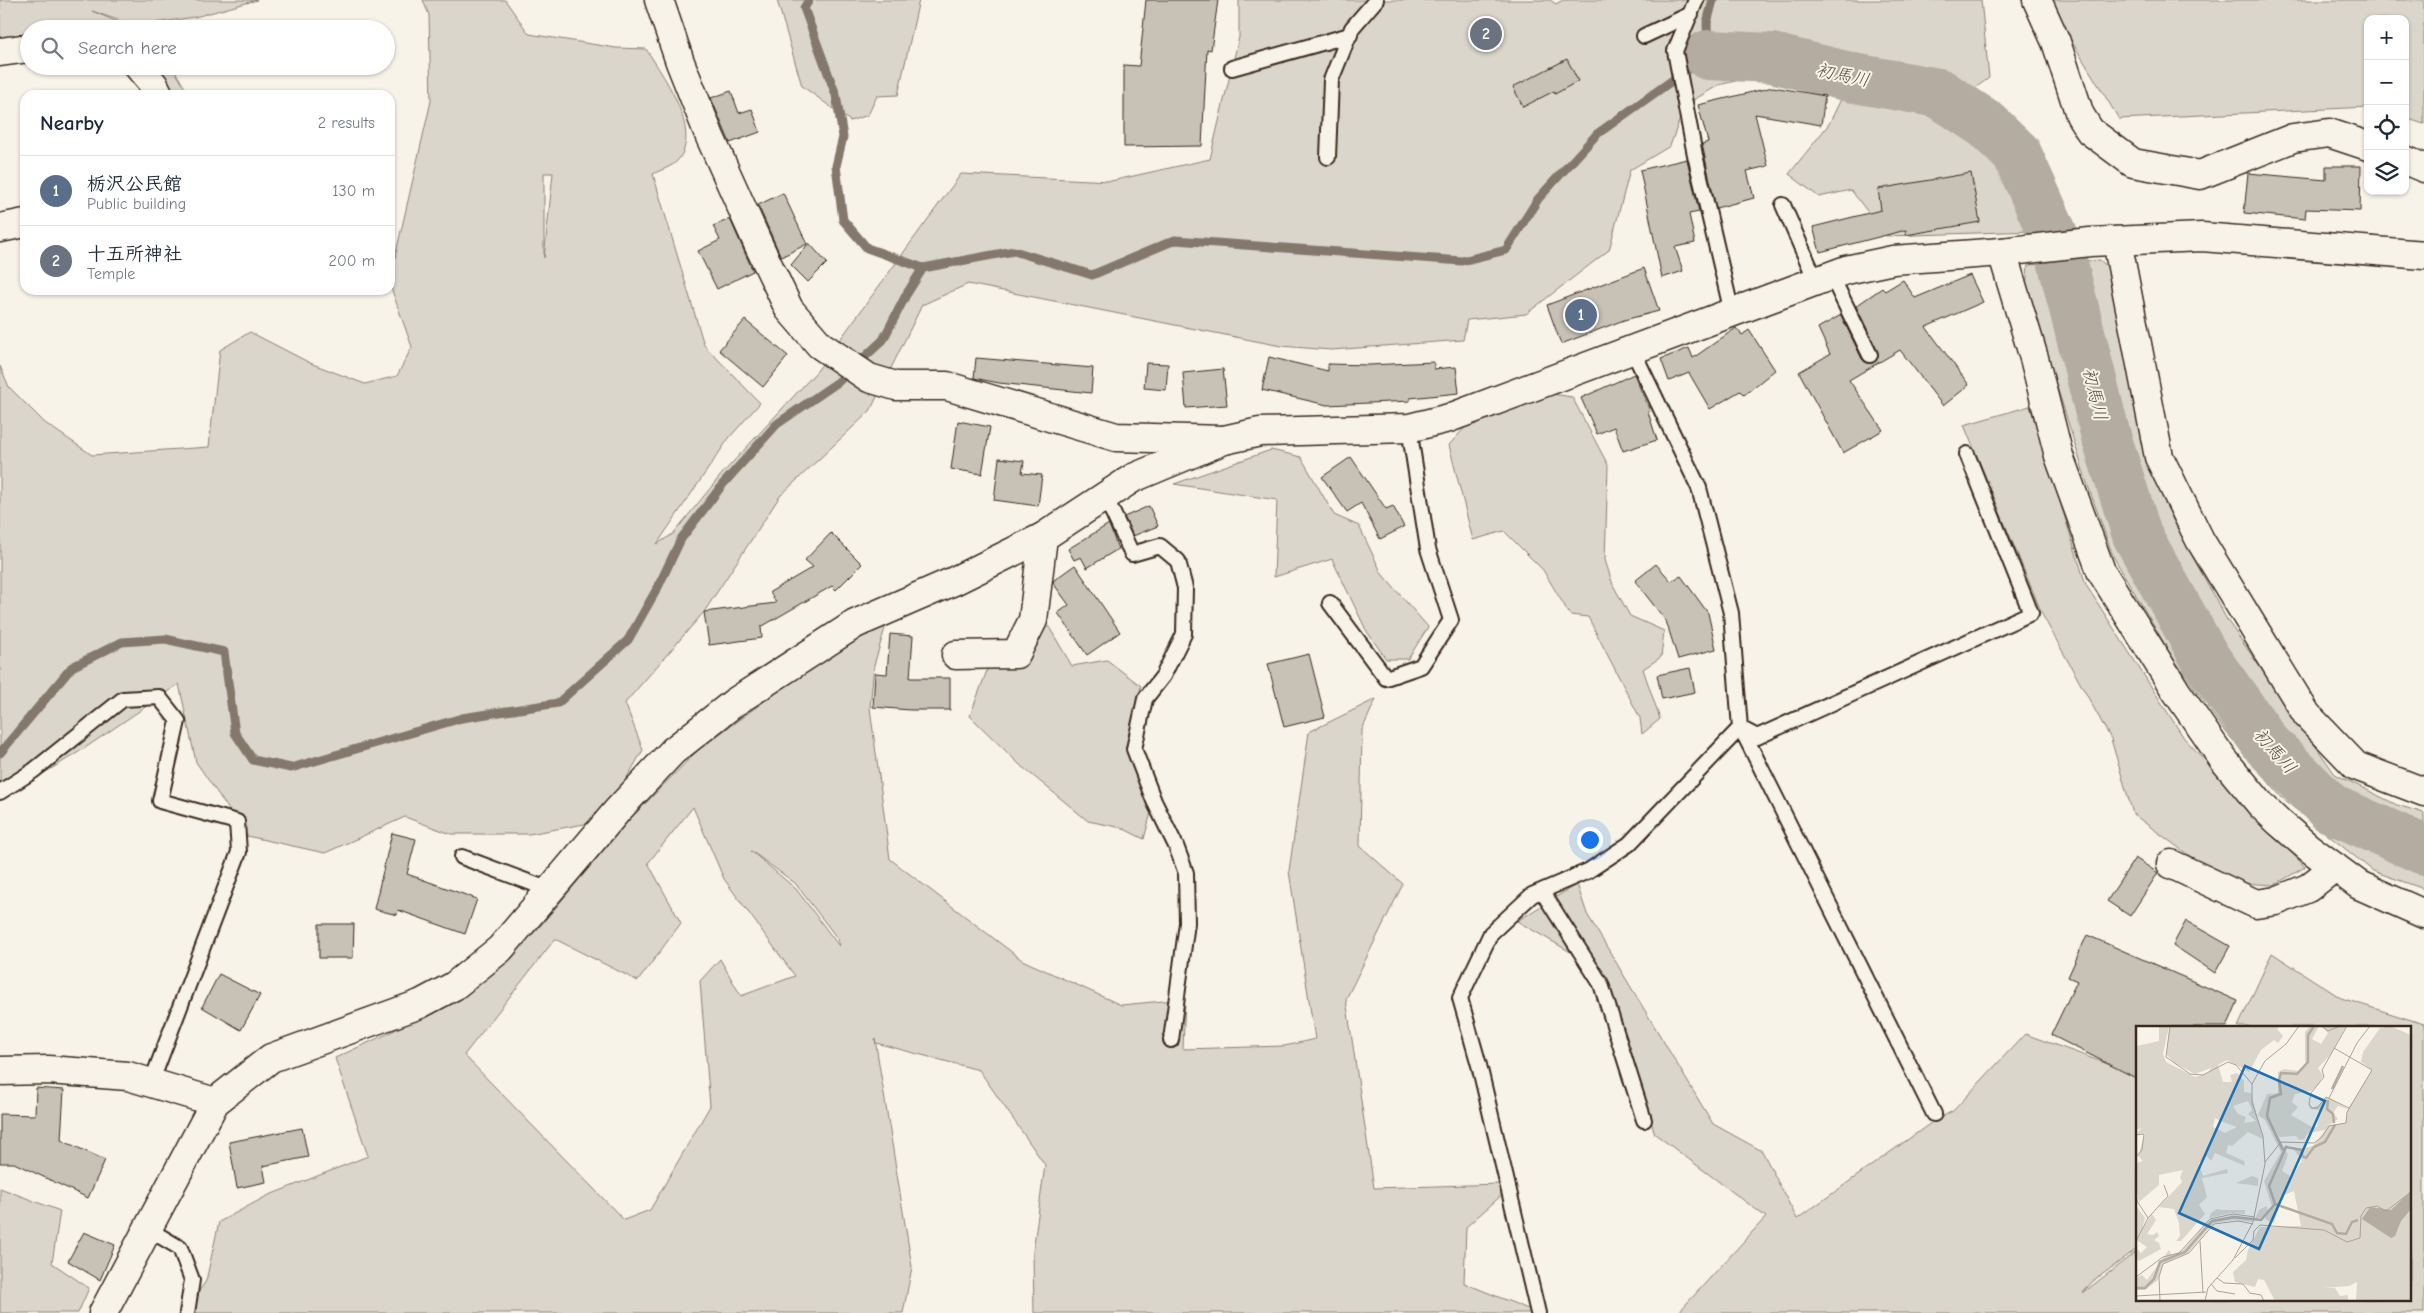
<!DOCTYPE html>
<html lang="en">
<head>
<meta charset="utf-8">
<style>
  :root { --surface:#fff; --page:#f2f2f3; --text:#1f2937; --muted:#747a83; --line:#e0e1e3; --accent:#1f6fb2 }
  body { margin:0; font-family:"Comic Neue","Klee One",sans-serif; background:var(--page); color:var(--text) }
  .controls { position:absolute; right:15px; top:15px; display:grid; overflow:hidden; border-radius:10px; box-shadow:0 1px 4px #0004 }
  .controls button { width:45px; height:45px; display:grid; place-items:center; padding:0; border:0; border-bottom:1px solid var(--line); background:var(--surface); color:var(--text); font:25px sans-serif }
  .you { position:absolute; left:1589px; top:839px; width:18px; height:18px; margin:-12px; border:4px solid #fff; border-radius:50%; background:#1a73e8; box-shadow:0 0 0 8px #1a73e833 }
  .badge { display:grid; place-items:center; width:32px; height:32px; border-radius:50%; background:var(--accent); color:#fff; font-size:16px; font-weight:700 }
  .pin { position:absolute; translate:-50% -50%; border:2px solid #fff; box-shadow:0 1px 5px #0006 }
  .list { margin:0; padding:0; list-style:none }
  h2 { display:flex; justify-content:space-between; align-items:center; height:65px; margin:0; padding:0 20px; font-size:21px }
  h2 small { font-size:16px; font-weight:400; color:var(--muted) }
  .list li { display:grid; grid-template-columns:32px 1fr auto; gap:15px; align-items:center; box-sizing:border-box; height:70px; padding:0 20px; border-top:1px solid var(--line) }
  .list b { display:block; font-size:19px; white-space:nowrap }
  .list p { margin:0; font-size:16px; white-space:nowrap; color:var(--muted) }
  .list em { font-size:16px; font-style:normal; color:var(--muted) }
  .icon { flex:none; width:28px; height:28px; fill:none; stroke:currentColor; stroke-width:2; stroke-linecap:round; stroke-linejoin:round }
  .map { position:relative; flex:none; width:2424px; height:1313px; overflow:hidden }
  .search { position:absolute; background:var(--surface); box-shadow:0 1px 4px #0004; left:20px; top:20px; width:375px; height:55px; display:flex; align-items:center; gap:12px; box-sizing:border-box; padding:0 18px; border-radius:28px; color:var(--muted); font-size:19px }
  .panel { position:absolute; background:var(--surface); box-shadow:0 1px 4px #0004; left:20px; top:90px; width:375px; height:205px; border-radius:15px }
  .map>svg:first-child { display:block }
</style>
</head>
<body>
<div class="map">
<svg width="2424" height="1313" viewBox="0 0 2424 1313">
  <rect width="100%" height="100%" fill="#f7f3e8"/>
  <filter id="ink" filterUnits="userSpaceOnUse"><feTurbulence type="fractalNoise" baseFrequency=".02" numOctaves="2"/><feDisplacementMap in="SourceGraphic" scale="10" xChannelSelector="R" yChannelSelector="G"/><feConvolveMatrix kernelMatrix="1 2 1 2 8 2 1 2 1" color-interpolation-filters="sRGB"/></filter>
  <g filter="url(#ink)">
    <path fill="#dbd6cb" stroke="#8b8074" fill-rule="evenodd" d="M 0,0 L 257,0 L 195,17 L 135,26 L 92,11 L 134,29 L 29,29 L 29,48 L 0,52 Z
      M 423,0 L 505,0 L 529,34 L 616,48 L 646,49 C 662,74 704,132 677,161 C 672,167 660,170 653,174 L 704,345 L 760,403 L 729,438 L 657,544 L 673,534 L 721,475 L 817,371 L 961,174 L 1111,181 L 1210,159 L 1239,37 L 1239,0 L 1550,0 L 1556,4 L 1563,0 L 1981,0 L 1989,78 L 1940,113 L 1800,75 L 1759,75 L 1719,85 L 1685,105 L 1670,146 L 1630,170 L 1609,250 L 1526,314 L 1467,320 L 1463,340 L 1331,350 L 1281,346 L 968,284 L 922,305 L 870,411 L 780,496 L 704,612 L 625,703 L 643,750 L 611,805 L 590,823 L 529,834 L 451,834 L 405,817 L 325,853 L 247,836 L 196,762 L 179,684 L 82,750 L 0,800 L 0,366 L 9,387 L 45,423 L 92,455 L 209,447 L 220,350 L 250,332 L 310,363 L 365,384 L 397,376 L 412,347 L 390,285 L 390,279 L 431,101 L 429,15 ZM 544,173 L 553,173 L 544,258 Z
      M 777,0 L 919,0 L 898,95 L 877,96 L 868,115 L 850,121 L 802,86 Z
      M 2052,0 L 2424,0 L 2424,124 L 2405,118 L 2405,19 L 2368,19 L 2368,107 L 2119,119 L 2055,14 Z
      M 140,66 L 172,66 L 189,95 L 158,95 Z
      M 1843,95 L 1949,121 L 1987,125 L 2035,231 L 1886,236 L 1851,190 L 1819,197 L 1789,174 L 1829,124 Z
      M 2100,260 L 2112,271 L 2144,448 L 2173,520 L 2227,620 L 2335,774 L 2397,805 L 2424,813 L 2424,889 L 2373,871 L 2283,799 L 2221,726 L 2171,655 L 2113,556 L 2086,480 L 2026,287 L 2028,265 Z
      M 1546,393 L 1572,397 L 1608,465 L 1605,560 L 1613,585 L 1630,616 L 1664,631 L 1661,657 L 1643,669 L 1660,719 L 1642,734 L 1640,718 L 1588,617 L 1570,615 L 1543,570 L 1504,531 L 1473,540 L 1449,445 L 1468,424 Z
      M 2030,406 L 2086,585 L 2184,738 L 2305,867 L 2274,885 L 2225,882 L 2133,814 L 2111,739 L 2043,616 L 1964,425 Z
      M 1271,450 L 1301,457 L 1334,515 L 1359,526 L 1382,574 L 1428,627 L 1408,659 L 1386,659 L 1366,630 L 1332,559 L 1274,577 L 1277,500 L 1174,484 Z
      M 888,618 L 874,665 L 870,708 L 890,859 L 1022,960 L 1121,1005 L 1185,999 L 1183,1049 L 1285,1046 L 1315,1039 L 1289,871 L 1309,732 L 1376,699 L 1362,730 L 1360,846 L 1403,884 L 1346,999 L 1374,1188 L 1500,1184 L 1512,1186 L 1466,1227 L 1464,1283 L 1538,1313 L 1034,1313 L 1033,1251 L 1045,1165 L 979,1070 L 876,1043 L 875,1039 L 912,1267 L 903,1313 L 184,1313 L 206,1281 L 219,1222 L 267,1196 L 368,1156 L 335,1058 L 389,1033 L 458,995 L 537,930 L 628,821 L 700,748 L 773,695 ZM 693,807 L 724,879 L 795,976 L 741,996 L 720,959 L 700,981 L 710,1106 L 650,1210 L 624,1220 L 464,1055 L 555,939 L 638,981 L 681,923 L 648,863 ZM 751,851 L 795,883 L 837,938 L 839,946 L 796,889 Z
      M 1046,622 L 1072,666 L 1107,660 L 1141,686 L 1134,721 L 1154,801 L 1144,839 L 1122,828 L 1088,821 L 1020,765 L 970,716 L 989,665 Z
      M 1577,884 L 1587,914 L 1713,1124 L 1762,1151 L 1797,1219 L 1935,1120 L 1953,1111 L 2025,1034 L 2138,1075 L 2138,1248 L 2092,1282 L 2083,1293 L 2138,1250 L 2138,1299 L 2410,1299 L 2410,1027 L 2238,1027 L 2272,953 L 2341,998 L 2424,1024 L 2424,1313 L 1678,1313 L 1766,1217 L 1655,1134 L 1624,1035 L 1591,964 L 1517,921 Z
      M 0,1188 L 60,1211 L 52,1263 L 89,1288 L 78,1313 L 0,1313 Z"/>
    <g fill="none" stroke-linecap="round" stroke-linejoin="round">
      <path stroke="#84786c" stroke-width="9" d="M 809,0 L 804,8 L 836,95 L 843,137 L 836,166 L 843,220 L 867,248 L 923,268 L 1014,251 L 1092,275 L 1175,240 L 1462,261 L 1506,250 L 1538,199 L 1597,134 L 1708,55 L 1707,23 L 1713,0
        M 0,753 L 72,667 L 122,642 L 165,639 L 224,652 L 235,733 L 253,760 L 291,768 L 462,718 L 558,703 L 628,640 L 658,587 L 681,539 L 723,484 L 777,424 L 838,382 L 883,340 L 906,295 L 923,268"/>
      <path stroke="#b4aca0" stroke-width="50" d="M 1708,55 L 1772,58 L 1854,78 L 1939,93 L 1987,125 L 2017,154 L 2059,248 L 2105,433 L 2137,535 L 2205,658 L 2267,745 L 2330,808 L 2424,850"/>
    </g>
    <path fill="#c8c1b6" stroke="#3b2a1e" d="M 1146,0 L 1218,0 L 1211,50 L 1207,49 L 1202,146 L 1124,147 L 1124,65 L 1139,66 Z
      M 1567,59 L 1578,81 L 1555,94 L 1554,91 L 1523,107 L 1513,87 Z
      M 1773,87 L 1825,96 L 1821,125 L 1755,114 L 1768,166 L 1747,171 L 1754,198 L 1716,208 L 1702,144 L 1708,142 L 1698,105 Z
      M 731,91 L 739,113 L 752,109 L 760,132 L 730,143 L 711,98 Z
      M 1687,159 L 1699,212 L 1689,214 L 1695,243 L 1675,247 L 1683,271 L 1662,278 L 1640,170 Z
      M 2326,166 L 2361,166 L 2360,211 L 2306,209 L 2305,219 L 2244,213 L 2248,173 L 2326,180 Z
      M 1971,173 L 1980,222 L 1906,235 L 1906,230 L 1820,252 L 1813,227 L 1881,210 L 1878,189 Z
      M 783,193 L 807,244 L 781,257 L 758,205 Z
      M 730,219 L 753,271 L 717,289 L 698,251 L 720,240 L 713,226 Z
      M 809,243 L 827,263 L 808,282 L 791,265 Z
      M 1644,268 L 1659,311 L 1624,320 L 1561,344 L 1547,305 Z
      M 1970,275 L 1983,302 L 1926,327 L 1969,385 L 1943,406 L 1900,350 L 1849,380 L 1883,430 L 1843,453 L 1799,372 L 1830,354 L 1818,328 L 1841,315 L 1862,359 L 1866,362 L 1873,363 L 1877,359 L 1878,352 L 1856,306 L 1882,288 L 1885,291 L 1903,280 L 1915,298 Z
      M 745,320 L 788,356 L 763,387 L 719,350 Z
      M 1736,328 L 1742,335 L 1749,330 L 1775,370 L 1744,395 L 1740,391 L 1710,409 L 1689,373 L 1669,381 L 1661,359 L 1689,348 L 1693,358 Z
      M 1269,357 L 1328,371 L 1328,364 L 1369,365 L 1434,362 L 1434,369 L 1456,367 L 1459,393 L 1410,398 L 1410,401 L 1327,405 L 1262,390 Z
      M 976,358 L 1093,368 L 1091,393 L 999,383 L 974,378 Z
      M 1146,363 L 1168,364 L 1166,390 L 1144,388 Z
      M 1223,369 L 1227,405 L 1186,408 L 1183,373 Z
      M 1634,374 L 1650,411 L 1648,412 L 1657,440 L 1623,451 L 1614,427 L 1597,434 L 1581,398 Z
      M 958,421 L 990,427 L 982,474 L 951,469 Z
      M 1351,457 L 1386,509 L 1393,506 L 1404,527 L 1380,539 L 1361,503 L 1347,512 L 1322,477 Z
      M 999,458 L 1024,461 L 1022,473 L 1042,475 L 1038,506 L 994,500 Z
      M 1149,506 L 1158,526 L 1133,536 L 1124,517 Z
      M 1109,524 L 1118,549 L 1087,568 L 1081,557 L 1074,560 L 1068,549 Z
      M 831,533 L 862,564 L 836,590 L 832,586 L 761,627 L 762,638 L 709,645 L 704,612 L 776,603 L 770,592 L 813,567 L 805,560 Z
      M 1656,564 L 1671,581 L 1681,576 L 1708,613 L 1716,649 L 1678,659 L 1666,621 L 1635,581 Z
      M 1075,565 L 1120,632 L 1087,655 L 1058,613 L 1069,605 L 1053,583 L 1054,580 Z
      M 890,634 L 913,636 L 910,678 L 950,678 L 950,710 L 910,710 L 873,707 L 875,673 L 887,674 Z
      M 1309,654 L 1325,717 L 1284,727 L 1268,664 Z
      M 1690,668 L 1695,692 L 1662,699 L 1657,675 Z
      M 392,833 L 416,839 L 407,874 L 477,899 L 465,934 L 398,910 L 397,915 L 374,909 Z
      M 2135,858 L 2158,873 L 2130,916 L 2107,901 Z
      M 2186,921 L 2230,946 L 2215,973 L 2173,945 Z
      M 319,924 L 354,924 L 353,958 L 319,958 Z
      M 2087,935 L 2238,1001 L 2227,1027 L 2138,1027 L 2138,1079 L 2051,1035 L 2077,981 L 2068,977 Z
      M 219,974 L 260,995 L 241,1030 L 202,1007 Z
      M 36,1088 L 64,1090 L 61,1140 L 105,1160 L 88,1198 L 14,1163 L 0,1163 L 0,1114 L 35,1115 Z
      M 302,1128 L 308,1157 L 263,1166 L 266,1182 L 237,1188 L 229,1142 Z
      M 84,1232 L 115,1245 L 100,1280 L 68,1261 Z"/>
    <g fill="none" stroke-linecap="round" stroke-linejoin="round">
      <defs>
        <path id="lane" d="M 1696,0 L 1675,51 L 1695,155 L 1732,313
          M 1644,36 L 1691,14
          M 1232,68 L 1350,35
          M 1328,157 L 1331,80 L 1352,28 L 1376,0
          M 1783,205 L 1816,281
          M 1831,275 L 1870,355
          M 1105,496 L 1132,554 L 1160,546 L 1178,561 L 1185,588 L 1184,634 L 1163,676 L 1145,699 L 1134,749 L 1154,801 L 1176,846 L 1186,873 L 1187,923 L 1171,1040
          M 1330,603 L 1386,678 L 1421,666 L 1451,620 L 1428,549 L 1409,428
          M 1740,728 L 1757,737 L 2031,613 L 1967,454
          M 1741,728 L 1934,1114
          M 0,792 L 33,771 L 123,699 L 159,697 L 178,721 L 160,801 L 237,822 L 239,852 L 151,1083
          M 462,857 L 550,890
          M 1542,891 L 1601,984 L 1644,1120
          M 148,1229 L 180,1248 L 192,1280 L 187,1313
          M 1538,1313 L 1479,1065 L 1460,998 L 1491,933 L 1532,895 L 1588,871 L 1629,844 L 1740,728 L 1731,613 L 1699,488 L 1632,349"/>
        <path id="street" d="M 659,0 L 680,62 L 710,137 L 759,246 L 789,309 L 820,345 L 869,378 L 896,386 L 947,386 L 1116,437 L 1224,440
          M 2037,0 L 2056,42 L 2080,115 L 2090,131 L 2133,163 L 2200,175 L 2293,138 L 2329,133 L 2368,146
          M 0,52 L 29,48
          M 138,66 L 154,85 L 159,95
          M 2405,160 L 2424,168
          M 0,228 L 25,223
          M 2117,241 L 2159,457 L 2200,540 L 2307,715 L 2356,766 L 2424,792
          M 2002,252 L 2034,358 L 2059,456 L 2101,571 L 2176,691 L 2223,759 L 2262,806 L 2280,823 L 2309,848 L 2359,885 L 2424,914
          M 956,655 L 1016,654 L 1033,620 L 1043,537
          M 2171,864 L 2256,904 L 2276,901 L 2308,888 L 2335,867"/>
        <path id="secondary" d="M 0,1071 L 48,1070 L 128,1076 L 215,1102
          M 103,1313 L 215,1102 L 271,1058 L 420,1004 L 454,986 L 500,949 L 617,811 L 673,751 L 735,702 L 855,624 L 954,581 L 1043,537 L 1133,478 L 1224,440 L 1260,432 L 1409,428 L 1449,418 L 1846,270 L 1893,260 L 2002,252 L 2090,242 L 2202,237 L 2424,255"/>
      </defs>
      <use href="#lane" stroke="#3b2a1e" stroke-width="18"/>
      <use href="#street" stroke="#3b2a1e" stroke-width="31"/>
      <use href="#secondary" stroke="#3b2a1e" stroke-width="31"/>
      <use href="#lane" stroke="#f7f3e8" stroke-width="14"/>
      <use href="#street" stroke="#f7f3e8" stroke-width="28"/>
      <use href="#secondary" stroke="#f7f3e8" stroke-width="28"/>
    </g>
  </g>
  <g text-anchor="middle" stroke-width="4" stroke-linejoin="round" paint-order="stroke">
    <g font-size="18" font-style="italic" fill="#5f5145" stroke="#f7f3e8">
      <text transform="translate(1843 75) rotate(12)" y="6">初馬川</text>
      <text transform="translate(2095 394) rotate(76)" y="6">初馬川</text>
      <text transform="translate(2275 751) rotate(48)" y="6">初馬川</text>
    </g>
  </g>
  <g transform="translate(2136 1026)">
    <rect width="275" height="275" fill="#f7f3e8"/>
    <path d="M 23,0 L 33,0 L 27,28 L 30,36 L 59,51 L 72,47 L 75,42 L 59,48 L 38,37 L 30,28 L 34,0 L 144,0 L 141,3 L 147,10 L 142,17 L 138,14 L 125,24 L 113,46 L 91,34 L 82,39 L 87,56 L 96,56 L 94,49 L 101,47 L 108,55 L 108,66 L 115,67 L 127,113 L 112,106 L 96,120 L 92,119 L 90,127 L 108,135 L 109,140 L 79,127 L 75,135 L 71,130 L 63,137 L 67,150 L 91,143 L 92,147 L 66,152 L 71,171 L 63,179 L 69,188 L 45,215 L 40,215 L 44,210 L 43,197 L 38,183 L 23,181 L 46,156 L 44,151 L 47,144 L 23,149 L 23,159 L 3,176 L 0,162 L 0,137 L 7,135 L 2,130 L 9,107 L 0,109 L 5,102 L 0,104 L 0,23 L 1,20 L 23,15 ZM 112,75 L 116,84 L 112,88 L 120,95 L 108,97 L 110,91 L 102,88 L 97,80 ZM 79,92 L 87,96 L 101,101 L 89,107 L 77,101 ZM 174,0 L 183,0 L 176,13 L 185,18 L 192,7 L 186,0 L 210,0 L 195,28 L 182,42 L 187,50 L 182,59 L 175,65 L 159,68 L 156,76 L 162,81 L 155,89 L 176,101 L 181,101 L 183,84 L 174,83 L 172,77 L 176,82 L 184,79 L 188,72 L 194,72 L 212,83 L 236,44 L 225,36 L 227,26 L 244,2 L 254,0 L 275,9 L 275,275 L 220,275 L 221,256 L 213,260 L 188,262 L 199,262 L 204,270 L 212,269 L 212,275 L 139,275 L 128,254 L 122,253 L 119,261 L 99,256 L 97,246 L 110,234 L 112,224 L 124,201 L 165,200 L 158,165 L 146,170 L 138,197 L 130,194 L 129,191 L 119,193 L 123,184 L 130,180 L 133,185 L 136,181 L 128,155 L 145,126 L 129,94 L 122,89 L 131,68 L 142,67 L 142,46 L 148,43 L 162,45 L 169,38 L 169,6 ZM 202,80 L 212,83 L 209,97 L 193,99 L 202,93 L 197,87 ZM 139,104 L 143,111 L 160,110 L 163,114 L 168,113 L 172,107 L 189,104 L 177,120 L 158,124 L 166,134 L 156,151 L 146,145 L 152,129 ZM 116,150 L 122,152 L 122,160 L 100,157 ZM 0,180 L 9,192 L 6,203 L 16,188 L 20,194 L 11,208 L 17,209 L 21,206 L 23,210 L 18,214 L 23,217 L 25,223 L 3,235 L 0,233 L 0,222 L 5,227 L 11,221 L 0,214 ZM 81,183 L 86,184 L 109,184 L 109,188 L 96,187 L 73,192 L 75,187 ZM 97,189 L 117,192 L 116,196 L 98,194 L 78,197 L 52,227 L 27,238 L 22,254 L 9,264 L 0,264 L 0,252 L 6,249 L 11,254 L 33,224 L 36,229 L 47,224 L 71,196 Z" fill="#dbd6cb" fill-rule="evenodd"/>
    <path d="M 275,165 L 275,183 L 265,195 L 259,210 L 255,212 L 226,193 L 234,181 L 255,184 Z" fill="#b4aca0"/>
    <path fill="none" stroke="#b4aca0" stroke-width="2.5" d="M 196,63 L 207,40M 192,74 L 191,83 L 197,88 L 198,97M 199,99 L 189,116 L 178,121 L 170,132 L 166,130 L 166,124 L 150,121 L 133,160 L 139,178 L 196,198 L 201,207 L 210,208 L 216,196 L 222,194M 147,124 L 131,90 L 134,72 L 145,68 L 143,54 L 145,47 L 161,48 L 172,36 L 172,9 L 178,0M 0,262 L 9,262 L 18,253 L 24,236 L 49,226 L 76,195 L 98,191 L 125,194 L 139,178"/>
    <path fill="none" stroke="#aca397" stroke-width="1" d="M 34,0 L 30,31 L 54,48 L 67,49 L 92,36 L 100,39 L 116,58 L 116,76 L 127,110 L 129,138 L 117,196 L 97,234 L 72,262 L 69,275M 185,0 L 192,5 L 204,0M 211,0 L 186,44 L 188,51 L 175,67 L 173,78 L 176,82 L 181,82 L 190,71 L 213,82M 116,58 L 129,35 L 150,18 L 163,0M 193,72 L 221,17 L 234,0M 0,109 L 8,108 L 6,124 L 0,131M 129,136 L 145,116 L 178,117 L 186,111 L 193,100 L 210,97 L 211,86 L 236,44 L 198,22M 0,165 L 1,175 L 12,192M 0,215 L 12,192 L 32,170 L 28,159M 64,215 L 67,267M 99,232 L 117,214 L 118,205 L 124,199 L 188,204 L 211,216 L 224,212 L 225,190 L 230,182 L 241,180 L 250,185 L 275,166M 0,251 L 27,231 L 43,227 L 74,193 L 97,188 L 119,191M 81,252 L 88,257 L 107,258 L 114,267 L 125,269 L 128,275M 75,258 L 81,265 L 99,268M 0,270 L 70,266M 24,275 L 23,251 L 27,238 L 53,227 L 78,198 L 102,195 L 117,198"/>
    <path fill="#1f6fb2" fill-opacity="0.15" stroke="#1f6fb2" stroke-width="2.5" d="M 109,40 L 189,75 L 123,223 L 43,187 Z"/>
    <rect width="275" height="275" fill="none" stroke="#3b2a1e" stroke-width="2.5"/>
  </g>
</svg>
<div class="controls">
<button>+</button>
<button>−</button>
<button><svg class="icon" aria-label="locate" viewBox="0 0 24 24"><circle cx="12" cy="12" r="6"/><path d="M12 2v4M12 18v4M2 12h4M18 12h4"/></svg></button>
<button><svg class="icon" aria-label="layers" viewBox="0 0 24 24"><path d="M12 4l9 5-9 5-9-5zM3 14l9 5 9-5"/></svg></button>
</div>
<div class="you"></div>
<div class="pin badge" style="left:1581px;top:315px;background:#5c6f8a">1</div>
<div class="pin badge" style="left:1486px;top:34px;background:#6b7280">2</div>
<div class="search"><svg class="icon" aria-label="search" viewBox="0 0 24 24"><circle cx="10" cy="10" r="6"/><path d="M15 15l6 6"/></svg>Search here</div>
<section class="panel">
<h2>Nearby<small>2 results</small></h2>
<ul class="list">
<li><span class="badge" style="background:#5c6f8a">1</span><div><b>栃沢公民館</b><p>Public building</p></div><em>130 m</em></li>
<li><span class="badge" style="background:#6b7280">2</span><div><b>十五所神社</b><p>Temple</p></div><em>200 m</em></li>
</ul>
</section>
</div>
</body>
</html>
